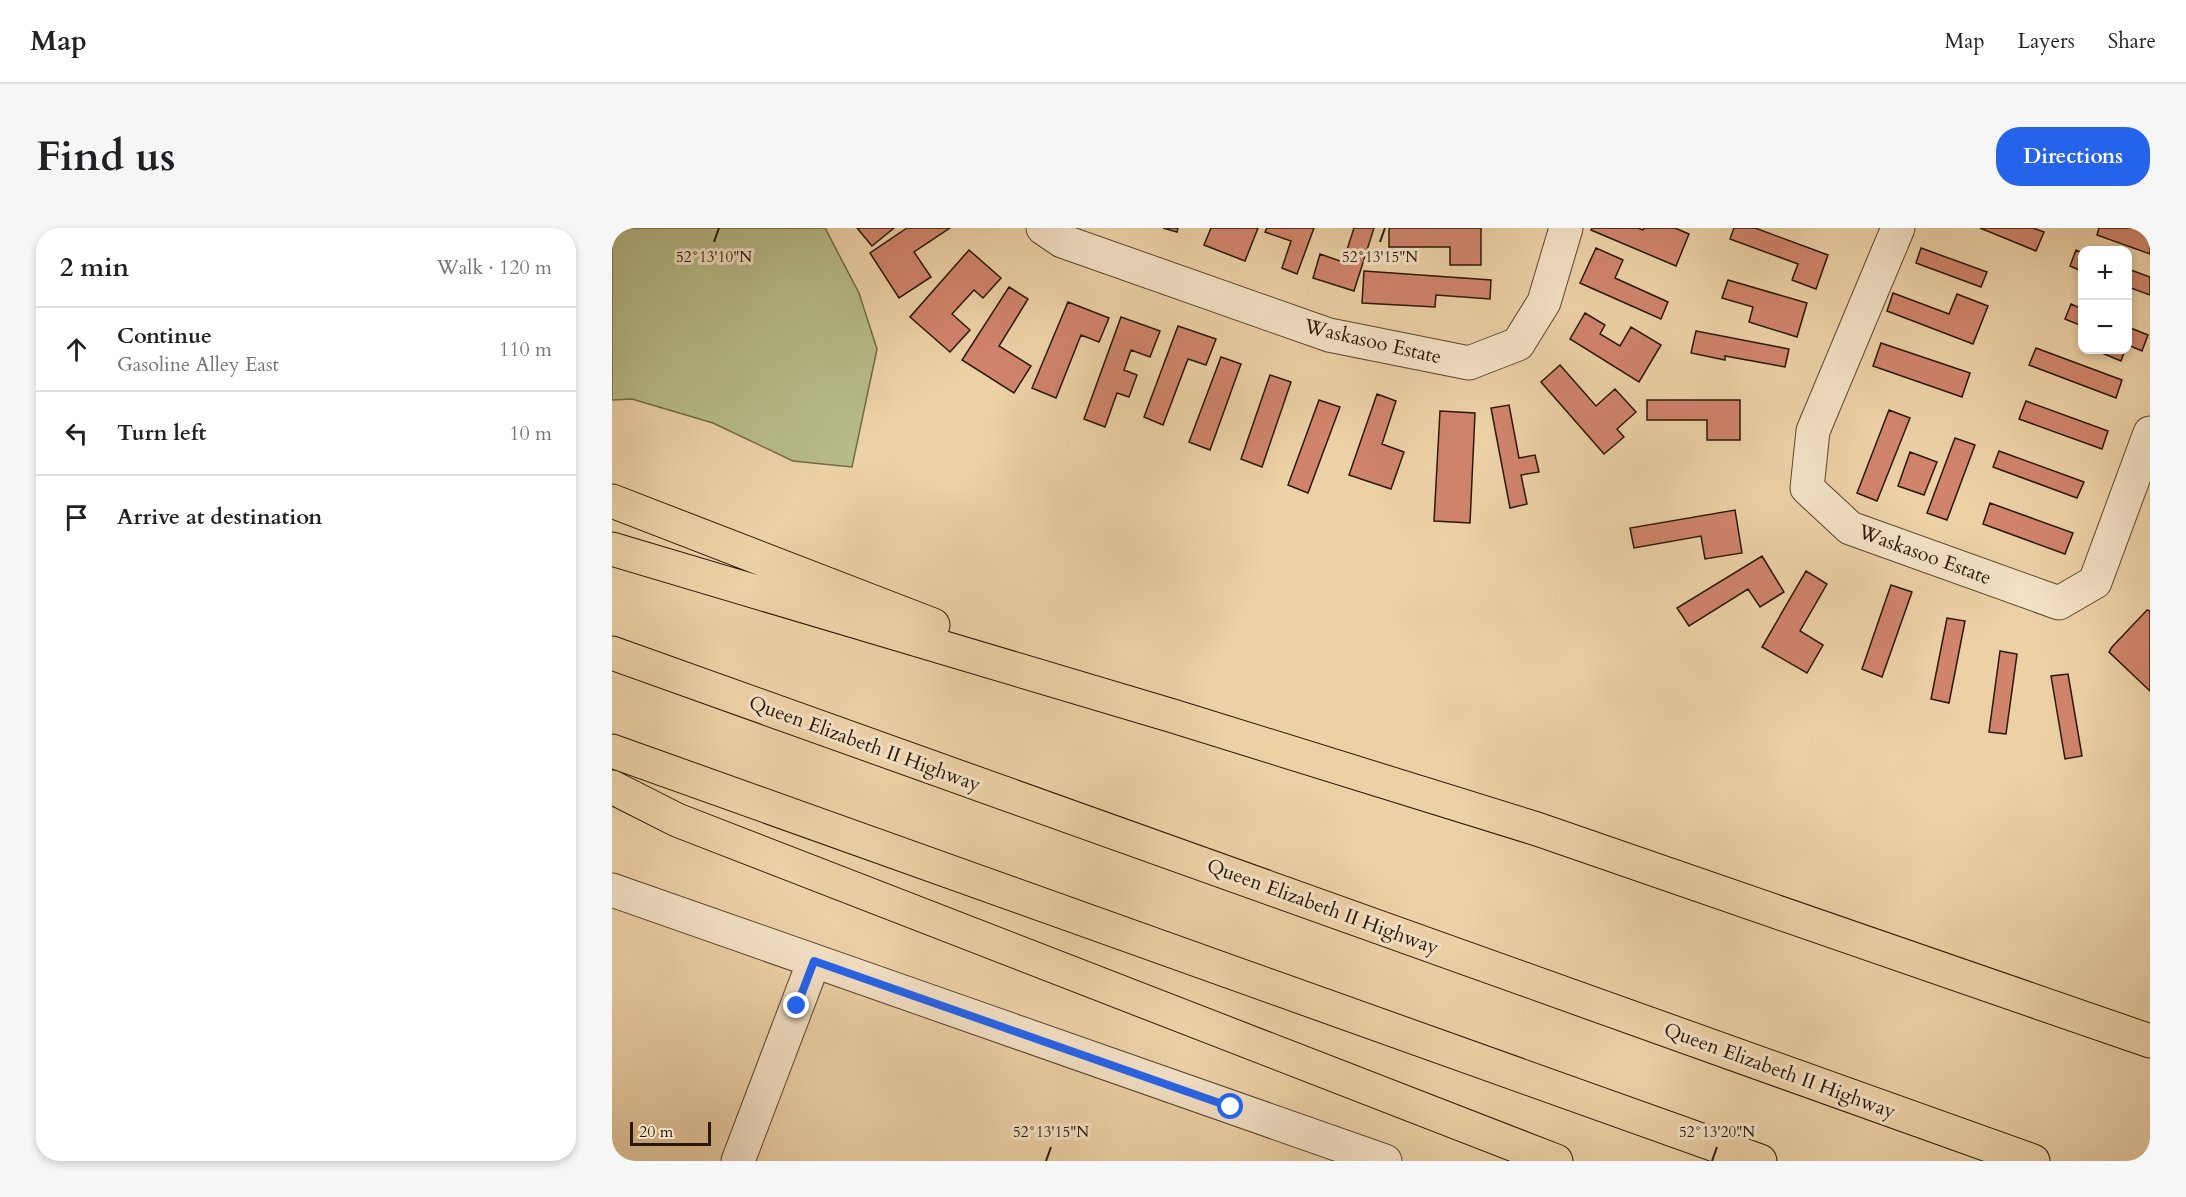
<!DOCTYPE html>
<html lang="en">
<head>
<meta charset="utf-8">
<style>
  :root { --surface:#fff; --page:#f6f6f6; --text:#202124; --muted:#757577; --line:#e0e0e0; --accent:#2563eb }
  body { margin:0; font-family:Cardo,serif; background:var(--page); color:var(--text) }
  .controls { position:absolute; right:18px; top:18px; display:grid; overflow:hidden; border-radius:12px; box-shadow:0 3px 9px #0003 }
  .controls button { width:54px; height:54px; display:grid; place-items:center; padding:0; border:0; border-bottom:2px solid var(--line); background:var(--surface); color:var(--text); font:30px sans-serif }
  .scale { position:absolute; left:18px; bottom:15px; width:81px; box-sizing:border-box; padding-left:6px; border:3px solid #2a1805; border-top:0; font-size:16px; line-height:21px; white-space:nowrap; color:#2a1805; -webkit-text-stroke:4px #f3e0c5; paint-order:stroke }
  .stop { position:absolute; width:18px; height:18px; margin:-14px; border:4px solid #2563eb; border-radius:50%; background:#fff }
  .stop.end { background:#2563eb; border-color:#fff; box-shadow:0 2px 6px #0008 }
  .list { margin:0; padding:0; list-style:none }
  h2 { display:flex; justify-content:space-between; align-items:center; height:78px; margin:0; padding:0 24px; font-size:26px }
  h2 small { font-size:20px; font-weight:400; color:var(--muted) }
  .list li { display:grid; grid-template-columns:39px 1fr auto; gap:18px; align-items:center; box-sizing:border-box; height:84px; padding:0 24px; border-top:2px solid var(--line) }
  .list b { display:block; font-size:22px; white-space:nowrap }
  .list p { margin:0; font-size:20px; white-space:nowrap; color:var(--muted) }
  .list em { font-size:20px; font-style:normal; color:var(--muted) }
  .icon { flex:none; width:33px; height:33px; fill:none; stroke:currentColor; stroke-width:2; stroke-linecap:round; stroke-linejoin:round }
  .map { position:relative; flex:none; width:1538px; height:933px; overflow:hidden; border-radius:24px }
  header { display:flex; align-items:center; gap:36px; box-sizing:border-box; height:84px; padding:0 30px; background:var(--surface); border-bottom:2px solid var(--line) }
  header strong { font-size:28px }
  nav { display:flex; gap:33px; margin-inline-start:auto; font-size:21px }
  .intro { display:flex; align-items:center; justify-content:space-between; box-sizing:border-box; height:144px; padding:0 36px }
  h1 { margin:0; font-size:42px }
  .button { padding:15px 27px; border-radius:24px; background:var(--accent); color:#fff; font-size:21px; font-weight:700 }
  main { display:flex; gap:36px; padding:0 36px }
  aside { flex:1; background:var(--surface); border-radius:24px; box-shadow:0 3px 9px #0003 }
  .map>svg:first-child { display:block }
</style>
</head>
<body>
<header>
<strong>Map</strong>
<nav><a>Map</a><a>Layers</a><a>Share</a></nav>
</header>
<div class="intro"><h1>Find us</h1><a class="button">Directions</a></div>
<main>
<aside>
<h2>2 min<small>Walk · 120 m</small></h2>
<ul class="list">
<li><svg class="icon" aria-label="ahead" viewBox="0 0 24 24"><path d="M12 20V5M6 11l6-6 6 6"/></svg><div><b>Continue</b><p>Gasoline Alley East</p></div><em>110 m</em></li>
<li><svg class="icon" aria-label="left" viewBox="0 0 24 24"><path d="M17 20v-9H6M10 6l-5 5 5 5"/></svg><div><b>Turn left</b></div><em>10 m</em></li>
<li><svg class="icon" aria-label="arrive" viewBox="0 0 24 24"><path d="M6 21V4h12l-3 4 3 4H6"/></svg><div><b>Arrive at destination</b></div></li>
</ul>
</aside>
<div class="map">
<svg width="1538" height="933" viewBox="0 0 1538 933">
  <rect width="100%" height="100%" fill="#ecd0a6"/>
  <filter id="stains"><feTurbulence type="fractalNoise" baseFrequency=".00333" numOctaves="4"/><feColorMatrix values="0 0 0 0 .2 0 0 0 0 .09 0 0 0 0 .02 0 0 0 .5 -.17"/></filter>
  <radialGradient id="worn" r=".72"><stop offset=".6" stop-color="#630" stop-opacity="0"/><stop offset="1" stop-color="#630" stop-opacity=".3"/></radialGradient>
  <path fill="#b6bb88" stroke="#706a46" stroke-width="1.5" d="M 0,0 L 213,0 L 247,65 L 265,121 L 240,239 L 181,233 L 101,195 L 20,171 L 0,172 Z"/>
  <path fill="#d0846c" stroke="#2a1805" stroke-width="1.5" d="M 245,0 L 282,0 L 260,18 Z
    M 295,0 L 338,0 L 302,24 L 319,49 L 287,70 L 258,25 Z
    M 551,0 L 566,0 L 565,4 Z
    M 599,0 L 646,0 L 633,33 L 592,17 Z
    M 655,0 L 702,0 L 685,46 L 670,40 L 679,13 L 653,4 Z
    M 742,0 L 762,0 L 742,63 L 701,50 L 708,26 L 731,34 Z
    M 777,0 L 869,0 L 869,37 L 838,37 L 838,19 L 777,19 Z
    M 980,0 L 1026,0 L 1031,2 L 1032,0 L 1063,0 L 1077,6 L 1064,38 L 979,2 Z
    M 1122,0 L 1143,0 L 1216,27 L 1204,61 L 1180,52 L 1186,36 L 1118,11 Z
    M 1368,0 L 1421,0 L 1432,4 L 1424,23 Z
    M 1487,0 L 1538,0 L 1538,26 L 1485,7 Z
    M 984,20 L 1011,32 L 1003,50 L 1056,74 L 1049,91 L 968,55 Z
    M 1309,20 L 1375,44 L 1369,59 L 1304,35 Z
    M 357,22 L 389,50 L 371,70 L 362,62 L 340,86 L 358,102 L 338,124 L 298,89 Z
    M 1464,22 L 1470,25 L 1470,43 L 1458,38 Z
    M 1516,41 L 1538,49 L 1538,67 L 1516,59 Z
    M 752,43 L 879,52 L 878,71 L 824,67 L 823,79 L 750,75 Z
    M 1116,52 L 1195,75 L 1185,109 L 1137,94 L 1141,79 L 1110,70 Z
    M 397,59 L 416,71 L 387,118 L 419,138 L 402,165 L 350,132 Z
    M 1281,65 L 1337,86 L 1345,66 L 1376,78 L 1361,116 L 1275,83 Z
    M 456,74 L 497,90 L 487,114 L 469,107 L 444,170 L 420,160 Z
    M 1459,76 L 1470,81 L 1470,98 L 1453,91 Z
    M 973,85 L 993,97 L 988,106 L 1008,118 L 1019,99 L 1049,117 L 1027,154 L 958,111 Z
    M 509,89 L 548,103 L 538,129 L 519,122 L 512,142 L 525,147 L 517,169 L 505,165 L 493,199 L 472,191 Z
    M 566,98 L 604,111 L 594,137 L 576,131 L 551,197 L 532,189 Z
    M 1516,99 L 1536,107 L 1530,123 L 1516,117 Z
    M 1084,103 L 1177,121 L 1173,139 L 1113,128 L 1113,132 L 1079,125 Z
    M 1269,115 L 1358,145 L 1350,169 L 1261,138 Z
    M 1424,120 L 1510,152 L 1504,170 L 1417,137 Z
    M 1485,122 L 1513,122 L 1509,133 L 1485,123 Z
    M 609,129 L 629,136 L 598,222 L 577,214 Z
    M 948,137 L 984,178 L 1003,161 L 1024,184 L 1005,201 L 1012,209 L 992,226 L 929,154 Z
    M 658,147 L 679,154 L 650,239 L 629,231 Z
    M 765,166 L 784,173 L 770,216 L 792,224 L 779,261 L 737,247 Z
    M 707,172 L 728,179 L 696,265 L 676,257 Z
    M 1035,172 L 1128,172 L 1128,212 L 1095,212 L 1095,192 L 1035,192 Z
    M 1414,173 L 1496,203 L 1490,221 L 1407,191 Z
    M 897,177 L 907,230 L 923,227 L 927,244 L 909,247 L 915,276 L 898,280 L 879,180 Z
    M 1277,182 L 1298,190 L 1265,273 L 1245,265 Z
    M 828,183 L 863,185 L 858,295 L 822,293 Z
    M 1343,210 L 1363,217 L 1335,292 L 1315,285 Z
    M 1387,223 L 1472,254 L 1465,270 L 1381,239 Z
    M 1298,224 L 1325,234 L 1312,267 L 1286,258 Z
    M 1378,275 L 1461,305 L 1453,326 L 1371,296 Z
    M 1123,282 L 1130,325 L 1093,331 L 1089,308 L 1022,320 L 1018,300 Z
    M 1150,328 L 1172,364 L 1148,379 L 1136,361 L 1077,398 L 1065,380 Z
    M 1194,343 L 1215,356 L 1188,403 L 1211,417 L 1195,445 L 1150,419 Z
    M 1279,357 L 1300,364 L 1270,449 L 1250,441 Z
    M 1535,382 L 1538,383 L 1538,463 L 1497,424 L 1500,419 Z
    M 1335,390 L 1353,393 L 1337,475 L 1319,471 Z
    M 1388,423 L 1405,426 L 1394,506 L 1377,504 Z
    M 1456,446 L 1470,528 L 1453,531 L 1439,448 Z"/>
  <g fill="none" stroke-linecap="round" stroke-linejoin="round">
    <defs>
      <path id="minor" d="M 431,0 L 450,13 L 717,107 L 857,135 L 906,116 L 932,74 L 954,0
        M 1286,0 L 1201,203 L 1195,260 L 1238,300 L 1447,375 L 1483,354 L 1538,205
        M 0,662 L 773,933
        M 126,933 L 202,733"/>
      <path id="highway" d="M 0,273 L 321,397
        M 0,321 L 561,488 L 925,601 L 1538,813
        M 0,425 L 1421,933
        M 0,523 L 1148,933
        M 0,559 L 65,592 L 944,933"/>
    </defs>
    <use href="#minor" stroke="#5a462d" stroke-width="35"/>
    <use href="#highway" stroke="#2a1805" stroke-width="35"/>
    <use href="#minor" stroke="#f3e0c5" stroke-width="33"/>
    <use href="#highway" stroke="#ecd0a6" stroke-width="33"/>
  </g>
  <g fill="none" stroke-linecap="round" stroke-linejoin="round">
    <path stroke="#2563eb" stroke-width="8" d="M 185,778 L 202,733 L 619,879"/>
  </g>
  <path fill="none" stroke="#2a1805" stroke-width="2" d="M 102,14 L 107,0M 768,14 L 773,0M 434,933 L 439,919M 1100,933 L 1105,919"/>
  <g text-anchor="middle" stroke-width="6" stroke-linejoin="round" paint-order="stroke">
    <g font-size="20" fill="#2a1805" stroke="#f3e0c5">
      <text transform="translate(761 113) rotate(13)" y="7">Waskasoo Estate</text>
      <text transform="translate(1313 326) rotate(20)" y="7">Waskasoo Estate</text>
      <text transform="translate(253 515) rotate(20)" y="7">Queen Elizabeth II Highway</text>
      <text transform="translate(711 678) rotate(20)" y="7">Queen Elizabeth II Highway</text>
      <text transform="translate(1168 842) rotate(20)" y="7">Queen Elizabeth II Highway</text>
    </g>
  </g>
  <g font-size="15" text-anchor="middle" fill="#2a1805" stroke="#f3e0c5" stroke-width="6" stroke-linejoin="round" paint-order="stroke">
    <text x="102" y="34">52°13'10"N</text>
    <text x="768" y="34">52°13'15"N</text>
    <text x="439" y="909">52°13'15"N</text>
    <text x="1105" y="909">52°13'20"N</text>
  </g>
  <rect width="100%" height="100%" filter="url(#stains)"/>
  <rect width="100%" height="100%" fill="url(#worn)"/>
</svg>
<div class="controls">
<button>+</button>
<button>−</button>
</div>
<div class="scale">20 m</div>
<div class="stop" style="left:619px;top:879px"></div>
<div class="stop end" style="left:185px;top:778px"></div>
</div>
</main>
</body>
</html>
